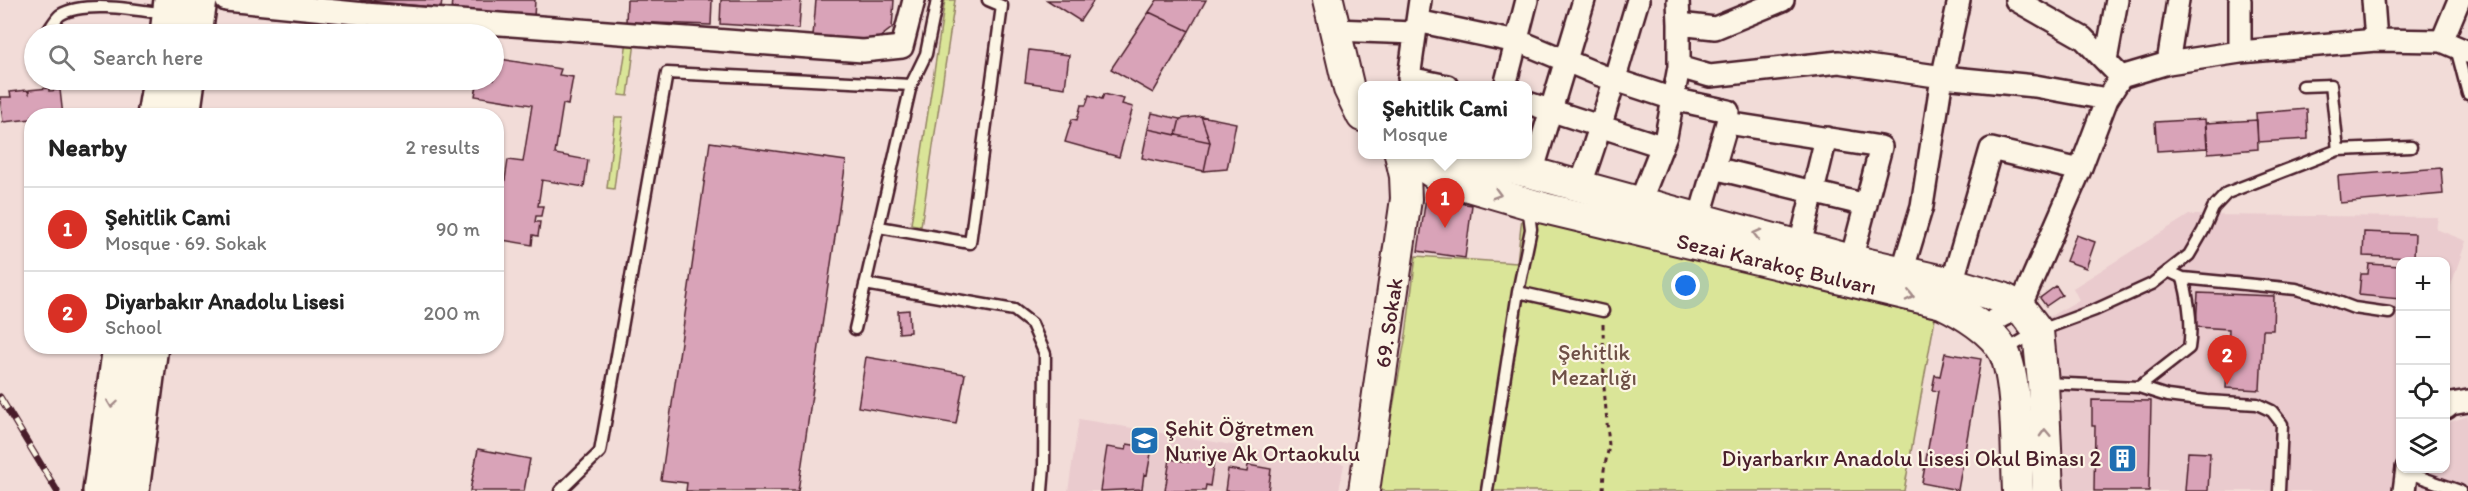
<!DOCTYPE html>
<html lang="en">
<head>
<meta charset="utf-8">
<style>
  :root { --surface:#fff; --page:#f2f2f2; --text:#222; --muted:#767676; --line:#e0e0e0; --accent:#d93025 }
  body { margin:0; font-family:Itim,sans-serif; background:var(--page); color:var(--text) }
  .controls { position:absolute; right:18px; bottom:18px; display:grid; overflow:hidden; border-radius:12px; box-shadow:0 2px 4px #0004 }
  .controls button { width:54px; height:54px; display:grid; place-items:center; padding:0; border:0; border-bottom:2px solid var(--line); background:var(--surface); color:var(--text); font:30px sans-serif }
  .you { position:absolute; left:1686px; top:286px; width:21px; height:21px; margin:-15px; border:4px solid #fff; border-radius:50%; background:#1a73e8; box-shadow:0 0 0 9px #1a73e833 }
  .badge { display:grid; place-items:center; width:39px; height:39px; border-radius:50%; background:var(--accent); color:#fff; font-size:20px; font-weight:700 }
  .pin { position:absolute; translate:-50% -50px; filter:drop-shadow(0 2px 3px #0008) }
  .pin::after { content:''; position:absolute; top:32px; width:21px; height:18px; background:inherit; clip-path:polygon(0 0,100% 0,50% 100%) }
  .popup { position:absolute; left:1358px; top:81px; width:174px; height:78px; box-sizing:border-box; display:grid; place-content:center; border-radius:12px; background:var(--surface); filter:drop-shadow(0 2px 4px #0005); font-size:20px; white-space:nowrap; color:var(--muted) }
  .popup b { font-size:22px; color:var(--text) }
  .popup::after { content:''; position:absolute; left:50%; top:100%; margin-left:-12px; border:12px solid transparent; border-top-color:var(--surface) }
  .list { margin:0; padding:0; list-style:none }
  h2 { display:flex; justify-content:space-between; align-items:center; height:78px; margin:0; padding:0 24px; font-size:26px }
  h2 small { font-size:20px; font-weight:400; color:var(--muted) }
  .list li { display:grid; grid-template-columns:39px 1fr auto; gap:18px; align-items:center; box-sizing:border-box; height:84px; padding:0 24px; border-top:2px solid var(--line) }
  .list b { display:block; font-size:22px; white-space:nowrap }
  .list p { margin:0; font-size:20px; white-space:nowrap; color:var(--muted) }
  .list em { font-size:20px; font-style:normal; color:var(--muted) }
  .icon { flex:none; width:33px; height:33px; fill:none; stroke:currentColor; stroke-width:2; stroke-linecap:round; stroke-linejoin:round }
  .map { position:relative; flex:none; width:2468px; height:491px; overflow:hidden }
  .search { position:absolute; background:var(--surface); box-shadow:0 2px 4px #0004; left:24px; top:24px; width:480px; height:66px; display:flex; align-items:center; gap:15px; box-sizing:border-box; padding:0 21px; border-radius:33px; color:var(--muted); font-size:22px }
  .panel { position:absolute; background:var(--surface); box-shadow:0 2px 4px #0004; left:24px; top:108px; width:480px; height:246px; border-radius:24px }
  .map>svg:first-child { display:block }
</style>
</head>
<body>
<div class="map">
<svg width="2468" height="491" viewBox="0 0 2468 491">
  <rect width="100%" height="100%" fill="#f2dcd8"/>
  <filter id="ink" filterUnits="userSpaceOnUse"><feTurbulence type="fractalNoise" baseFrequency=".0167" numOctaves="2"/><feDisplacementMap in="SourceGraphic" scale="12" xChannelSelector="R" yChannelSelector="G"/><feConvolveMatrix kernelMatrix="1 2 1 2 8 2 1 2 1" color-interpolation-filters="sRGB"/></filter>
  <g filter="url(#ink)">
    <path fill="#eacbce" d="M 2189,215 L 2438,217 L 2436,229 L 2466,241 L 2446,300 L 2446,262 L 2400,262 L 2400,452 L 2393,491 L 2065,491 L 2047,318 L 2079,300 L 2073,288 Z
      M 2468,416 L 2468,491 L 2418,491 L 2423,469 L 2446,468 L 2446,428 L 2450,422 Z
      M 1079,419 L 1344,464 L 1339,491 L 1068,491 Z"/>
    <path fill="#dae598" stroke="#928262" stroke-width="1.5" d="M 945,0 L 955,0 L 921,226 L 911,224 Z
      M 627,41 L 635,42 L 628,96 L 619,95 Z
      M 615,117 L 623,117 L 614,189 L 607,188 Z
      M 1522,217 L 1935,318 L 1904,491 L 1378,491 L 1406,335 L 1416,256 L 1517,263 Z"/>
    <path fill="#d9a3b8" stroke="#4a1f2b" stroke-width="1.5" d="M 359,0 L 442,0 L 441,8 Z
      M 452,0 L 535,0 L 534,17 L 451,10 Z
      M 627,0 L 712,0 L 711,25 L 626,22 Z
      M 721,0 L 801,0 L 799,29 L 720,24 Z
      M 816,0 L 894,0 L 892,28 L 875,41 L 813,36 Z
      M 1047,0 L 1094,0 L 1080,21 Z
      M 1157,0 L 1206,0 L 1189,31 L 1149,12 Z
      M 1149,12 L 1189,31 L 1153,93 L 1111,69 Z
      M 85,27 L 122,34 L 83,34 Z
      M 1029,50 L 1069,55 L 1065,88 L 1025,82 Z
      M 494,58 L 561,69 L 559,75 L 573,77 L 568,105 L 563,104 L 555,154 L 588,160 L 584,187 L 542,180 L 538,206 L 543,206 L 541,216 L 536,216 L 535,222 L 540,222 L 538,236 L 533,235 L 532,245 L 496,239 L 508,160 L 523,162 L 532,105 L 475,96 L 478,80 L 494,80 Z
      M 49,88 L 49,91 L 60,90 L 63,116 L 32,116 L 32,119 L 3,122 L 0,97 L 11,97 L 10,92 L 27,90 L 29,93 L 29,90 Z
      M 1104,94 L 1124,99 L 1122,104 L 1133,107 L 1119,157 L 1065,142 L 1072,119 L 1077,120 L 1081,105 L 1086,105 L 1089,95 L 1102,99 Z
      M 2307,109 L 2308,139 L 2258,142 L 2256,113 Z
      M 1152,113 L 1180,119 L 1176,135 L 1148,129 Z
      M 1201,116 L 1236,123 L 1227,169 L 1204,171 L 1210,142 Z
      M 1201,116 L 1210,142 L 1176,135 L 1180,119 Z
      M 2205,119 L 2207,148 L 2157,151 L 2155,122 Z
      M 2257,120 L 2258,149 L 2208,153 L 2206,123 Z
      M 1148,129 L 1210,142 L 1204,171 L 1142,158 Z
      M 710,142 L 846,161 L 798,491 L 686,491 L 687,483 L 661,480 Z
      M 2441,168 L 2443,194 L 2340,203 L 2338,176 Z
      M 1426,198 L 1472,205 L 1465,258 L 1418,251 Z
      M 2364,232 L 2415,234 L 2414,258 L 2363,256 Z
      M 2076,235 L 2095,242 L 2086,268 L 2066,261 Z
      M 2369,264 L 2400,266 L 2400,299 L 2359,295 L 2361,274 L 2368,274 Z
      M 2056,286 L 2062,295 L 2046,306 L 2040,298 Z
      M 2198,293 L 2274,296 L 2273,330 L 2263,330 L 2260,390 L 2226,388 L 2229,329 L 2196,327 Z
      M 909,310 L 910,332 L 899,333 L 898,311 Z
      M 1945,353 L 1981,359 L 1958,490 L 1922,483 L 1938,391 L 1932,390 L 1935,375 L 1940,376 Z
      M 866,357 L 965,374 L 956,424 L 858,407 Z
      M 2092,400 L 2151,401 L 2149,491 L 2094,491 L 2095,426 L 2092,426 Z
      M 1127,444 L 1152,448 L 1147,475 L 1144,474 L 1142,489 L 1100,491 L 1107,447 L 1126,450 Z
      M 478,449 L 530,459 L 524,491 L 470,491 Z
      M 2188,452 L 2210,453 L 2208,491 L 2185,491 Z
      M 1189,456 L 1214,460 L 1210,486 L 1206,485 L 1205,491 L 1165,491 L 1170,459 L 1189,462 Z
      M 1248,465 L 1271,469 L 1268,491 L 1225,491 L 1228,469 L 1247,472 Z"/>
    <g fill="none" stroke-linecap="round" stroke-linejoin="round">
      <defs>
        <path id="lane" d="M 46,34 C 50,29 55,19 60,15 C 84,0 138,10 166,14
          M 2456,48 L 2468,94
          M 2303,86 L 2331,85 L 2338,150
          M 879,227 L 970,243 L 1002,6 L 988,0
          M 2168,271 L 2183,278 L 2296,289 L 2322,296 L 2354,308 L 2389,313
          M 865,284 L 1014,310 L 1032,324 L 1045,354 L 1044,467 L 1042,491
          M 1518,292 L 1603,311
          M 855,329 L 911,85 L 926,54 L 937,0
          M 2004,351 L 2038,331 L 2095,310 L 2152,284 L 2189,255 L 2203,231 L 2213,208 L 2227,193 L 2338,150 L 2411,147
          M 2044,383 L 2139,387 L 2167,396 L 2207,401 L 2257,404 L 2272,411 L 2282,424 L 2279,491
          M 2139,387 L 2189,348 C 2193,324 2189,301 2183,278
          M 2406,472 L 2460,491
          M 560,491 L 600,452 L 667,73 L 911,85
          M 1487,491 L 1518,292 L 1531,229 L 1528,206"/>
        <path id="street" d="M 226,0 L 365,14 L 863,51 L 902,47 L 914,0
          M 1678,0 L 1679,24 L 1715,28 L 1783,0
          M 2016,0 L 2083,38 L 2121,77
          M 2373,0 L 2376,40
          M 1417,21 L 1420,0
          M 1679,24 L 1679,67 L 1710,76 L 1839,62 L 1943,77 L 2035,86 L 2107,99
          M 1334,30 L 1415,33
          M 2442,41 L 2459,0
          M 2240,52 L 2240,0
          M 2106,60 L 2117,0
          M 2168,63 L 2178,0
          M 1447,86 L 1409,78 L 1417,21 L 1526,44 L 1600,75 L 1673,99 L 1728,111 L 1727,123
          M 1505,86 L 1527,0
          M 1528,103 L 1661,146
          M 1714,168 L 1866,205
          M 1532,173 L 1584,0
          M 1580,186 C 1603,125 1619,62 1638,0
          M 1640,202 L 1666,136 L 1679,67
          M 1699,219 L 1727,123 L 1881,147 L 1851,260
          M 1800,245 L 1826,138
          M 1902,272 L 1922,206 L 1941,84 L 1959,0
          M 1952,283 L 1991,149 L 2080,170
          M 1982,327 L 2020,307 L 2080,170 L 2107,99 L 2121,77 L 2168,63 L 2240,52 L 2376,40 L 2442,41 L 2468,52
          M 2446,408 L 2451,404 L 2468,401
          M 2404,491 L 2407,468"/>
        <g id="secondary">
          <path d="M 1328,0 L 1349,89 L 1362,116"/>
          <path id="s1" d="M 1405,154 L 1441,178 L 1544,208 L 1942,303 C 1963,313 1993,331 2004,352 C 2018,381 2016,456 2018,491"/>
          <path d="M 1449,154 L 1532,173 L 1851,260 L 1952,283 L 2003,298 L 2020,307 L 2038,331 L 2043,383 L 2048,491"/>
          <path id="s2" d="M 1364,491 L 1406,199 L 1405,176 L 1400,154"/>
        </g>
        <path id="primary" d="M 167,34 L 171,0
          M 195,34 L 200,0
          M 154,116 L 160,80
          M 183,116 L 188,80
          M 100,491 L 120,346
          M 132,491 L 151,346"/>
      </defs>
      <use href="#lane" stroke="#4a1f2b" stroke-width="15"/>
      <use href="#street" stroke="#4a1f2b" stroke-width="26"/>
      <use href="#secondary" stroke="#4a1f2b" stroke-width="34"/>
      <use href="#primary" stroke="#4a1f2b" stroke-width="38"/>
      <path stroke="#4a1f2b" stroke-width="3" stroke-dasharray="4.5 4.5" stroke-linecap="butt" d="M 1603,324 L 1604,387 L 1609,446 L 1604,470 L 1603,491"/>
      <use href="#lane" stroke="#fcf5e5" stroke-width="10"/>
      <use href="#street" stroke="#fcf5e5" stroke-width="21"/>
      <use href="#secondary" stroke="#fcf5e5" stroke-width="30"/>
      <use href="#primary" stroke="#fcf5e5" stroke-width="33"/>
      <defs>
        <path id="rail" d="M 0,397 L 57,491"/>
      </defs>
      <use href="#rail" stroke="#4a1f2b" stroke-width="7"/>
      <use href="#rail" stroke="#fcf5e5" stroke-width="4.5" stroke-dasharray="14" stroke-linecap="butt"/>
    </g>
    <defs><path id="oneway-chevron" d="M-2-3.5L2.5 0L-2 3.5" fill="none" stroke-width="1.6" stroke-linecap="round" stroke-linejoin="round" transform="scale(1.5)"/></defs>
    <g stroke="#a38a88">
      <use href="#oneway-chevron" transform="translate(1497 194) rotate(16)"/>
      <use href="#oneway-chevron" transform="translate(1757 234) rotate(-166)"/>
      <use href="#oneway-chevron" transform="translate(1910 296) rotate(13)"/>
      <use href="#oneway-chevron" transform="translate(112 404) rotate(98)"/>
      <use href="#oneway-chevron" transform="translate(2045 433) rotate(-92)"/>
    </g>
  </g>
  <defs>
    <symbol id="school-square" viewBox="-11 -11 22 22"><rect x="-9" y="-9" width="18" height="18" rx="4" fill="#1f6fb2" stroke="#fcf5e5"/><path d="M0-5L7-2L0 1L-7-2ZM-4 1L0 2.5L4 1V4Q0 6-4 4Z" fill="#fff"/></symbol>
    <symbol id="building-square" viewBox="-11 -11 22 22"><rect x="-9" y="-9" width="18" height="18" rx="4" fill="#1f6fb2" stroke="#fcf5e5"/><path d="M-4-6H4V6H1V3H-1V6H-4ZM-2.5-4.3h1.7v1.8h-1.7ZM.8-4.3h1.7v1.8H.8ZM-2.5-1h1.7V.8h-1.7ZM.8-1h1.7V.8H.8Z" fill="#fff"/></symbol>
  </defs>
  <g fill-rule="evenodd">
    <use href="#school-square" x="1128" y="424" width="33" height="33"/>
    <use href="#building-square" x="2106" y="442" width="33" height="33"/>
  </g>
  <g text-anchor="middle" stroke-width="4.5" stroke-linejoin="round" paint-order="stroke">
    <g font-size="22" fill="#4a1f2b" stroke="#fcf5e5">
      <text dy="8" stroke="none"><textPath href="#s1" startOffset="390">Sezai Karakoç Bulvarı</textPath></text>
      <text dy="8" stroke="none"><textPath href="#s2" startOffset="170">69. Sokak</textPath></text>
    </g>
    <g font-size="22" fill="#6e5046" stroke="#fcf5e5">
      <text x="1594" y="360">Şehitlik<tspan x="1594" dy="25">Mezarlığı</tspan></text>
    </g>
    <g font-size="22" fill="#4a1f2b" stroke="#fcf5e5" text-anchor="start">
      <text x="1165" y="436">Şehit Öğretmen<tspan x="1165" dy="25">Nuriye Ak Ortaokulu</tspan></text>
      <text x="2101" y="466" text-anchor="end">Diyarbarkır Anadolu Lisesi Okul Binası 2</text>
    </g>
  </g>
</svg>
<div class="controls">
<button>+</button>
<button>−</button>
<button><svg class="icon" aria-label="locate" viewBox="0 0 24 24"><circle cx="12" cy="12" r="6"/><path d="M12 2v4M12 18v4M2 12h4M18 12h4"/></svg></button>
<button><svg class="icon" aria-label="layers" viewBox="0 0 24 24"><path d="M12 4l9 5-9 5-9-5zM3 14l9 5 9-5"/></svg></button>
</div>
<div class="you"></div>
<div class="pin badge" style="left:1445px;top:228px">1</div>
<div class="popup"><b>Şehitlik Cami</b>Mosque</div>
<div class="pin badge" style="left:2227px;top:385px">2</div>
<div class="search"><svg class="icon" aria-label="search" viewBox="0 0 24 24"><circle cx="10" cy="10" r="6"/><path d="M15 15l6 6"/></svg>Search here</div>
<section class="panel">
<h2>Nearby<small>2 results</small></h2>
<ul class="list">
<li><span class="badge">1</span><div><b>Şehitlik Cami</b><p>Mosque · 69. Sokak</p></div><em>90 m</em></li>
<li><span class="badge">2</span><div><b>Diyarbakır Anadolu Lisesi</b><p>School</p></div><em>200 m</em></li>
</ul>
</section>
</div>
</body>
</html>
